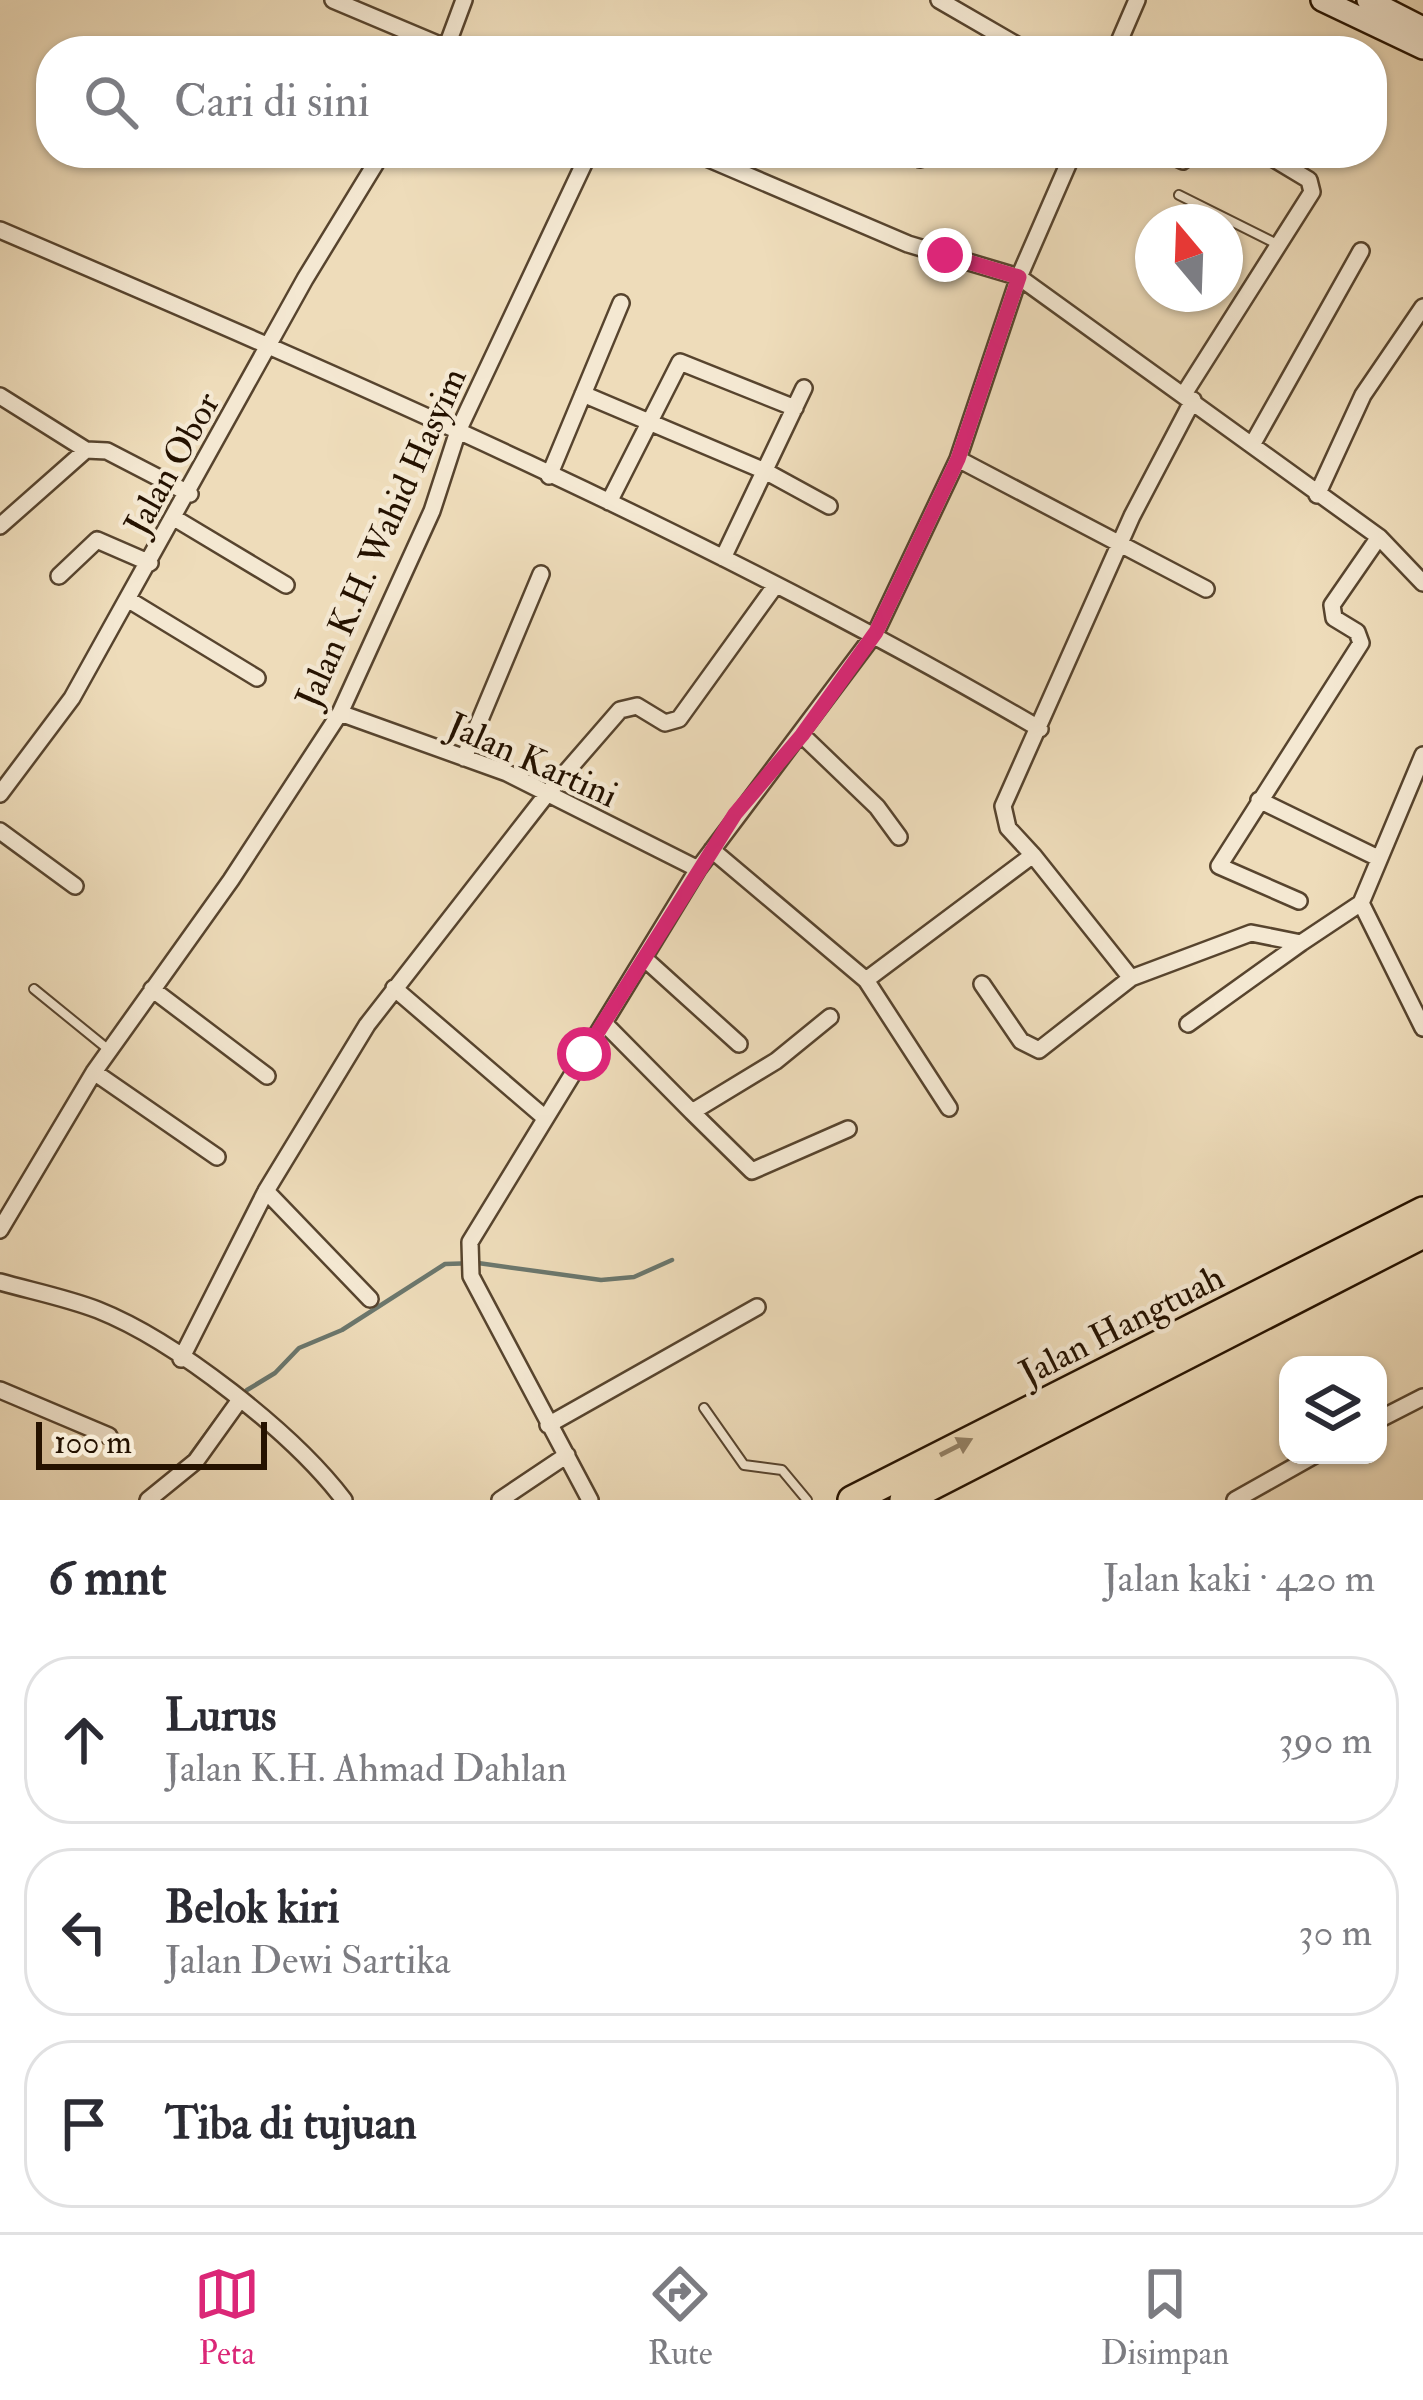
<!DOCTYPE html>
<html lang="id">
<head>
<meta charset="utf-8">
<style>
  :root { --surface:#fff; --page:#f7f7f7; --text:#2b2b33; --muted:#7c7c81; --line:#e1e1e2; --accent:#db2777 }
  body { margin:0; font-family:"IM FELL Double Pica",serif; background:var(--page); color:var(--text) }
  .controls { position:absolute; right:36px; bottom:36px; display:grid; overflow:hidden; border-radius:24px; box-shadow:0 3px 9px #0004 }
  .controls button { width:108px; height:108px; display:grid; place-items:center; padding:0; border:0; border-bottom:3px solid var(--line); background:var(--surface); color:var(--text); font:60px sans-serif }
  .compass { position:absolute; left:1135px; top:204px; width:108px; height:108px; border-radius:50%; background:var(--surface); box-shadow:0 3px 9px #0004; rotate:341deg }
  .scale { position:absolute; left:36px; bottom:30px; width:231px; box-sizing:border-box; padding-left:12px; border:6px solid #251200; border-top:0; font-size:33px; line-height:42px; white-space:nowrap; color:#251200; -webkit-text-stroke:9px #f4e8d2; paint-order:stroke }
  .stop { position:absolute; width:36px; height:36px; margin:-27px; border:9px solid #db2777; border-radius:50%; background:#fff }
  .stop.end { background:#db2777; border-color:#fff; box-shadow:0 3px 12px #0008 }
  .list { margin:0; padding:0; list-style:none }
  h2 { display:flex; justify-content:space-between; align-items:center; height:156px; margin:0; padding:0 48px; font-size:51px }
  h2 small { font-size:39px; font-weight:400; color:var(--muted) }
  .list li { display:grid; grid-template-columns:78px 1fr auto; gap:36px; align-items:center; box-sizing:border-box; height:168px; margin:0 24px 24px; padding:0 24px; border:3px solid var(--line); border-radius:48px }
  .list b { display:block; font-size:45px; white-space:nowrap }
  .list p { margin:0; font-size:39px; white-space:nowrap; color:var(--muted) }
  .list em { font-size:39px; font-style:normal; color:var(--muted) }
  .icon { flex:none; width:66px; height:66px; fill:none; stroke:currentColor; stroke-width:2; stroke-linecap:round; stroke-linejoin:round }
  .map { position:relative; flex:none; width:1423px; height:1500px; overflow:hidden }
  .search { position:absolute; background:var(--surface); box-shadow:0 3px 9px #0004; left:36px; right:36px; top:36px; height:132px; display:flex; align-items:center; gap:30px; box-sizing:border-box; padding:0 42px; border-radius:48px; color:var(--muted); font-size:45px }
  .sheet { height:732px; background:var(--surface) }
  nav { display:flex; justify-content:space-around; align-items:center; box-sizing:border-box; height:168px; border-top:3px solid var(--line); background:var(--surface); font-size:33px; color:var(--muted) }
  nav a { display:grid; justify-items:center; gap:6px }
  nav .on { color:var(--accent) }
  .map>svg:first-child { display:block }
</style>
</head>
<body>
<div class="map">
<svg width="1423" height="1500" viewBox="0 0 1423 1500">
  <rect width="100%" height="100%" fill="#eedcba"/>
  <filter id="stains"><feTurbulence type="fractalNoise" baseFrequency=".00167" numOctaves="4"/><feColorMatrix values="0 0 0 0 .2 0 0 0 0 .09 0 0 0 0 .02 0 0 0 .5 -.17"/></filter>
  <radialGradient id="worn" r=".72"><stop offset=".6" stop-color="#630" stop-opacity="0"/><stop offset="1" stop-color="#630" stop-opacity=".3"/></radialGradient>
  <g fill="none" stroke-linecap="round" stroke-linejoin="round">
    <path stroke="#6b776d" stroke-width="4.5" d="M 247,1390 L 275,1373 L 299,1348 L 342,1330 L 445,1264 L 478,1263 L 601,1280 L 634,1277 L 672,1260
      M 189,1457 L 228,1404"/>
    <defs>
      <path id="lane" d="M 1179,195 L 1277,244
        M 34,989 L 109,1050
        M 704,1408 L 744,1465 L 782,1470 L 807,1500"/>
      <path id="street" d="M 333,0 L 454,51
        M 939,0 L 1027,51
        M 445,51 L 464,0
        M 1115,51 L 1137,0
        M 695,153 L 908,244 L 1019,277 L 1379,537 L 1423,583
        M 1166,153 L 1183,161
        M 920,159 L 925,153
        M 0,230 C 353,381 709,535 1040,729
        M 583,394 L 765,471 L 829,506
        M 1184,394 L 1312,192 L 1309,180 L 1264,153
        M 0,396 L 86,450
        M 1252,445 L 1361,251
        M 958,459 L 1206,589
        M 549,476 L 621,303
        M 1317,495 L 1363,395 L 1423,307
        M 609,502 L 680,362 L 795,408
        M 176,519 L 286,585
        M 0,526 L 86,450 L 107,451 L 190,494
        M 723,558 L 804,388
        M 59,576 L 97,540 L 150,563
        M 129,600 L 257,678
        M 340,713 L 507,773 L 698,869
        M 802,735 L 877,807 L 899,837
        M 464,758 L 541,574
        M 0,794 L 72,698 L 305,279 L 382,153
        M 1259,800 L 1378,858
        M 0,831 L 75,886
        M 712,850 L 866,980 L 949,1108
        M 1299,901 L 1219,866 L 1361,643 L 1357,632 L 1334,618 L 1332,605 L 1379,537
        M 1361,903 L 1423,1028
        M 645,959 L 739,1044
        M 1131,978 L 1251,933 L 1301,943 L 1361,903 L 1423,755
        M 866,980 L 1033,855 L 1008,828 L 1003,806 L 1132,516 L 1193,400
        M 982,984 L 1021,1041 L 1039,1050 L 1131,978 L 1033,855
        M 394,988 L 544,1117
        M 152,989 L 267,1076
        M 604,1023 L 692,1112 L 776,1061 L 830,1017
        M 1188,1024 L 1301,943
        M 94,1072 L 217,1157
        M 692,1112 L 752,1171 L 848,1129
        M 266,1191 L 370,1299
        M 0,1230 L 94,1072 L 231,880 L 340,713 L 432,511 L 458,431 L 589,153
        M 0,1282 C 32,1291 67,1298 98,1310 C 176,1341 293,1433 344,1500
        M 181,1359 L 266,1191 L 367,1025 L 547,794 L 620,710 L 637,706 L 665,723 L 679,719 L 775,586
        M 0,1390 L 109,1436
        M 1378,1420 L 1423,1397
        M 548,1425 L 757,1307
        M 148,1500 L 196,1461 L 239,1401
        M 500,1500 L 567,1455
        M 590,1500 L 471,1276 L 470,1242 L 698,869 L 876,632 L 958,459 L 1019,277 L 1073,153
        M 1235,1500 L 1315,1455"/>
      <path id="secondary" d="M 1322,0 L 1423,48
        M 1368,0 L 1423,28"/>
      <path id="highway" d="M 852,1500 L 1423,1211
        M 904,1500 L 1423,1234"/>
    </defs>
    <use href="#lane" stroke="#57442e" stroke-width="12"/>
    <use href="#street" stroke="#57442e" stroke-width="20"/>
    <use href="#secondary" stroke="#251200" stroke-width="26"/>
    <use href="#highway" stroke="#251200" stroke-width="32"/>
    <use href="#lane" stroke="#f4e8d2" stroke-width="8"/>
    <use href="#street" stroke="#f4e8d2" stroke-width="15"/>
    <use href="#secondary" stroke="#f4e8d2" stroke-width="21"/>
    <use href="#highway" stroke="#eedcba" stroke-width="27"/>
  </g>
  <defs><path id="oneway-solid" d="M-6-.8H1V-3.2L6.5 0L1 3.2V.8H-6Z" transform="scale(3)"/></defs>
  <use fill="#948166" href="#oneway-solid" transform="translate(956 1447) rotate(-27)"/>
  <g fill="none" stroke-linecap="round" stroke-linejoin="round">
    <path stroke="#db2777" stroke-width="15" d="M 584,1054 L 735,814 L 802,735 L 876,632 L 958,459 L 1019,277 L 945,255"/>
  </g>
  <g text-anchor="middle" stroke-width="9" stroke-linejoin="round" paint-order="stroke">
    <g font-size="36" fill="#251200" stroke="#f4e8d2">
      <text transform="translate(171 463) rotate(-61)" y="13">Jalan Obor</text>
      <text transform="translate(380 537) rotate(-66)" y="13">Jalan K.H. Wahid Hasyim</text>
      <text transform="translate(533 759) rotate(24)" y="13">Jalan Kartini</text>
      <text transform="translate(1121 1324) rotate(-27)" y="13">Jalan Hangtuah</text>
    </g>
  </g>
  <rect width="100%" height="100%" filter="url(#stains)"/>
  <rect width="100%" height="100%" fill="url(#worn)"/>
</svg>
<div class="controls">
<button><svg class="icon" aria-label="layers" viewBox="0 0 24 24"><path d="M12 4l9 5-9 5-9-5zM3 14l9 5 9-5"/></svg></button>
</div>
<svg class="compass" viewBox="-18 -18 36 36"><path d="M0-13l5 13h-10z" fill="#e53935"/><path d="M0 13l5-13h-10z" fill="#7c7c81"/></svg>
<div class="scale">100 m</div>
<div class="stop" style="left:584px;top:1054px"></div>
<div class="stop end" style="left:945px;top:255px"></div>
<div class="search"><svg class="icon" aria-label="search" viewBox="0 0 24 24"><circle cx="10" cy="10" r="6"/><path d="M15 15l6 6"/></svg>Cari di sini</div>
</div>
<section class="sheet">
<h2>6 mnt<small>Jalan kaki · 420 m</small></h2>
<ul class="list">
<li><svg class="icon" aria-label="ahead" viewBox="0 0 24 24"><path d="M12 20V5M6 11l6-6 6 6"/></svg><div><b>Lurus</b><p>Jalan K.H. Ahmad Dahlan</p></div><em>390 m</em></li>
<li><svg class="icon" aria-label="left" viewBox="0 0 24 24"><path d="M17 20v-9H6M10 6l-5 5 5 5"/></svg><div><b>Belok kiri</b><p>Jalan Dewi Sartika</p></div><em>30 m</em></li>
<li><svg class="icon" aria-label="arrive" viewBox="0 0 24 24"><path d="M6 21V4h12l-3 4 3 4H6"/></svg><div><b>Tiba di tujuan</b></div></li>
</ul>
</section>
<nav>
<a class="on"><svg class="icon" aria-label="map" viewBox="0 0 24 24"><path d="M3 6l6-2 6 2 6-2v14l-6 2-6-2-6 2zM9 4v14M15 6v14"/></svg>Peta</a>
<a><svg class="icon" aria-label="directions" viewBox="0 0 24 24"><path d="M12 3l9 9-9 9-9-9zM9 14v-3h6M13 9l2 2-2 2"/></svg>Rute</a>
<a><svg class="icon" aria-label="saved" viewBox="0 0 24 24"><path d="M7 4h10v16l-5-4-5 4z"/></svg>Disimpan</a>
</nav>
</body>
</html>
